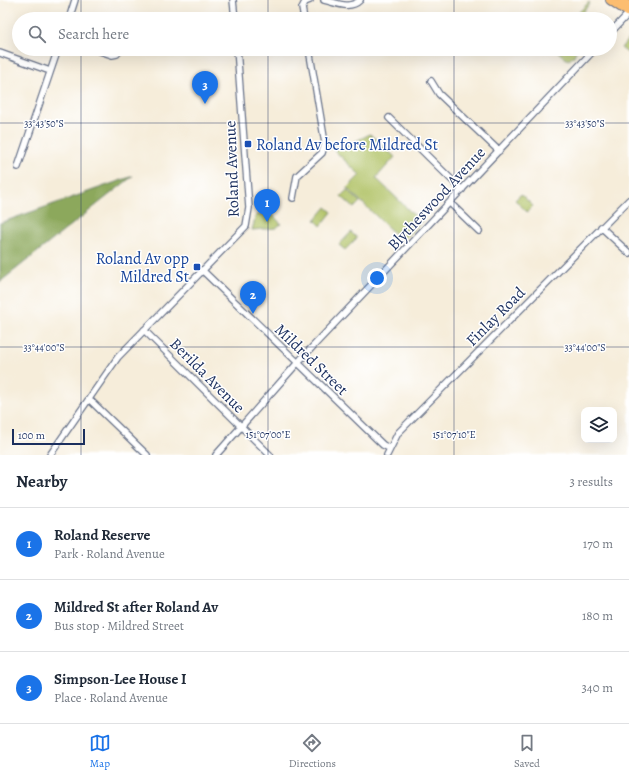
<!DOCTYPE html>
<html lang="en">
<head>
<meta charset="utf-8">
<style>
  :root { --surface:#fff; --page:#f2f2f3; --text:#1f2937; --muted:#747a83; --line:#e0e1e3; --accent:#1a73e8 }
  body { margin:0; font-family:Alegreya,serif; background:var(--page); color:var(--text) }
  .controls { position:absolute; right:12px; bottom:12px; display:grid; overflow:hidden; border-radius:8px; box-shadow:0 4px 16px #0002 }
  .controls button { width:36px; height:36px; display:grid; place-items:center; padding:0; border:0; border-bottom:1px solid var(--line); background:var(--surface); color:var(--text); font:20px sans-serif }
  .scale { position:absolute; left:12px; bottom:10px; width:73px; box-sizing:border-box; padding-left:4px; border:2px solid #1b2f5e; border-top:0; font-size:11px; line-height:14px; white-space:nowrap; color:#1b2f5e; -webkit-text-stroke:3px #fff; paint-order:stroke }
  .you { position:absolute; left:377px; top:278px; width:14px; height:14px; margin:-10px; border:3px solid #fff; border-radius:50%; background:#1a73e8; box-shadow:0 0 0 6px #1a73e833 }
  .badge { display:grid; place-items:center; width:26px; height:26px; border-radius:50%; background:var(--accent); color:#fff; font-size:13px; font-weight:700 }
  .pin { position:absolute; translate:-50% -33px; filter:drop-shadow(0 1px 2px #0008) }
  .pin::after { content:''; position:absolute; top:21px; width:14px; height:12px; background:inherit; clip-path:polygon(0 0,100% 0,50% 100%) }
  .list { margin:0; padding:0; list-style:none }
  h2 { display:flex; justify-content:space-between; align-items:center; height:52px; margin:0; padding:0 16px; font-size:17px }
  h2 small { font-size:13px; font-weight:400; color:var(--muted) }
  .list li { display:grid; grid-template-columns:26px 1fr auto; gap:12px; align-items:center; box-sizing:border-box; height:72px; padding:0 16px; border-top:1px solid var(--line) }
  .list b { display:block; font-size:15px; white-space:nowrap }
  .list p { margin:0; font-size:13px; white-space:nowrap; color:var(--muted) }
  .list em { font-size:13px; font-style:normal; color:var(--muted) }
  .icon { flex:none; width:22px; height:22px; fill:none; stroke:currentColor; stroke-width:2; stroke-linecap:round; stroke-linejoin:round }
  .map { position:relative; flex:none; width:629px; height:455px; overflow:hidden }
  .search { position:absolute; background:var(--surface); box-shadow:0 4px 16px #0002; left:12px; right:12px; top:12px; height:44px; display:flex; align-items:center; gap:10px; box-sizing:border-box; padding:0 14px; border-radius:22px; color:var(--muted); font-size:15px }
  .sheet { height:268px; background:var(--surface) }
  nav { display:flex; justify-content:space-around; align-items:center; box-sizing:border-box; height:56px; border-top:1px solid var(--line); background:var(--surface); font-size:11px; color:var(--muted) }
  nav a { display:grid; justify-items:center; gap:2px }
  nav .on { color:var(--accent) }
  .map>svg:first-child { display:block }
</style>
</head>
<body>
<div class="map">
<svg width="629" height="455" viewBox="0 0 629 455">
  <rect width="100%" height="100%" fill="#fff"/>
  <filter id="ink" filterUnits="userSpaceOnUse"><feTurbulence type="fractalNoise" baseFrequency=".025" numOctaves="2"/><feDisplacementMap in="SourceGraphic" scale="8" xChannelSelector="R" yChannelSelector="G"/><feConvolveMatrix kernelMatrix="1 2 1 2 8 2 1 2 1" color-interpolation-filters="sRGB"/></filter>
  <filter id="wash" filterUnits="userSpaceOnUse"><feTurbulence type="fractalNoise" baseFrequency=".012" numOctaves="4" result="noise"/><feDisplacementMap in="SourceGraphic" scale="16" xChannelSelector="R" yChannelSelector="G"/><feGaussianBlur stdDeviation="0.9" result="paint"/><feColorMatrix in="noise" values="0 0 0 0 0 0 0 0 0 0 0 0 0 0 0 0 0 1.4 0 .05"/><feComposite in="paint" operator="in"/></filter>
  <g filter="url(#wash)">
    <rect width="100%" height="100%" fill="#f6edda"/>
    <path fill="#b1c266" stroke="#667862" d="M 589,2 L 590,3 L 579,17 L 581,19 L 575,19 L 574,17 Z
      M 629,38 L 629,54 L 621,48 Z
      M 555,49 L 575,49 L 576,51 L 574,56 L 569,60 L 565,58 Z
      M 370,134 L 395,157 L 376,178 L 414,215 L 423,220 L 402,241 L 347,188 L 360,175 L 335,151 L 335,148 L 342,148 Z
      M 347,190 L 360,202 L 354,208 L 341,196 Z
      M 521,194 L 533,206 L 527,212 L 515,200 Z
      M 326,207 L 332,212 L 321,226 L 315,220 Z
      M 271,213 L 281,224 L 276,228 L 252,230 L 256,215 Z
      M 351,232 L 357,238 L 345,250 L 339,245 Z"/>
    <path fill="#8ca85b" stroke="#546c5c" d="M 133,176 L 0,282 L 0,223 Z"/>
  </g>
  <g filter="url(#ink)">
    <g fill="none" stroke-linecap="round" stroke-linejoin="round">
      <defs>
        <path id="minor" d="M 233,0 L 235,19
          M 324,0 C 337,3 350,10 360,0
          M 69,19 L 75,0
          M 304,19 L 302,8 L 305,2 L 310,0
          M 610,33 L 629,13
          M 94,49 L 112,55 L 117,54 L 120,49
          M 0,53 L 50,71
          M 431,81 L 439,94 L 499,151
          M 389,118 L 462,190
          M 18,167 L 58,49
          M 293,198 L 297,176 L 322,153 L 325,143 L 309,49
          M 450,203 L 479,231
          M 601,227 L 629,253
          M 202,270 L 383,445 L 389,448
          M 144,330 L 270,455
          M 90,400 L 147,455
          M 50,455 L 118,357 L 246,226 L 249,208 L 237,49
          M 216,455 L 301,359 L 595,49
          M 387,455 L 398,433 L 629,200"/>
        <path id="highway" d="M 610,0 L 629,13
          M 622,0 L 629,5"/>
      </defs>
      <use href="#minor" stroke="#687289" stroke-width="8"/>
      <use href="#highway" stroke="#687289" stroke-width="10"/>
      <use href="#minor" stroke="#fff" stroke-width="5.5"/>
      <use href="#highway" stroke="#fcbd6f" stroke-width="8"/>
    </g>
  </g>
  <path fill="none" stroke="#1b2f5e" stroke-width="1" stroke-opacity="0.45" d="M 81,0 L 81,19M 268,0 L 268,19M 454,0 L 454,19M 81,49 L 81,455M 268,49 L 268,455M 454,49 L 454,455M 0,123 L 629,123M 0,347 L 629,347"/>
  <g fill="#1a4fb4" stroke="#fff" stroke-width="1.5">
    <rect x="244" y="140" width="8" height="8" rx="2"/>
    <rect x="193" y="263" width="8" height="8" rx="2"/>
  </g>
  <g text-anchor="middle" stroke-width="3" stroke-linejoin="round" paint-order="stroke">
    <g font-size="16" fill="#164399" stroke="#fff" text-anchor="start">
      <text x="256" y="150">Roland Av before Mildred St</text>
      <text x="189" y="264" text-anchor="end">Roland Av opp<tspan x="189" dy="18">Mildred St</tspan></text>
    </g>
    <g font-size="16" fill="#1b2f5e" stroke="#fff">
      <text transform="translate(231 169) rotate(-92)" y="6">Roland Avenue</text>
      <text transform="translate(436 198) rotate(-47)" y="6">Blytheswood Avenue</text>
      <text transform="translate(495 316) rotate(-45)" y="6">Finlay Road</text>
      <text transform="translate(312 359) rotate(44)" y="6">Mildred Street</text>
      <text transform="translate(208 375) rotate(45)" y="6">Berilda Avenue</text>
    </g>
  </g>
  <g font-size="10" text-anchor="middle" fill="#1b2f5e" stroke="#fff" stroke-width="3" stroke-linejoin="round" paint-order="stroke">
    <text x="44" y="127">33°43'50"S</text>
    <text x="585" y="127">33°43'50"S</text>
    <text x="44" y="351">33°44'00"S</text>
    <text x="585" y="351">33°44'00"S</text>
    <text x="268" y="438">151°07'00"E</text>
    <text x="454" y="438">151°07'10"E</text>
  </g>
</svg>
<div class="controls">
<button><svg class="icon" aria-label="layers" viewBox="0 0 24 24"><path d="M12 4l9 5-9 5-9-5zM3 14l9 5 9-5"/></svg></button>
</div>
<div class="scale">100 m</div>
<div class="you"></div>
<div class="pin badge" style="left:267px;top:222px">1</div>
<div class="pin badge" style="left:253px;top:314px">2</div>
<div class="pin badge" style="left:205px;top:104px">3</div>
<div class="search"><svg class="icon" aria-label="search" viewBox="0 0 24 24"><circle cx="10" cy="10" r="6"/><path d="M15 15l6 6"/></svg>Search here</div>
</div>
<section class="sheet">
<h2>Nearby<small>3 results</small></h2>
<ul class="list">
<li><span class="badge">1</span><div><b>Roland Reserve</b><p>Park · Roland Avenue</p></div><em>170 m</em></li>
<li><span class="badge">2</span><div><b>Mildred St after Roland Av</b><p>Bus stop · Mildred Street</p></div><em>180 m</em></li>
<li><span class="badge">3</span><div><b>Simpson-Lee House I</b><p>Place · Roland Avenue</p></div><em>340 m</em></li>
</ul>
</section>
<nav>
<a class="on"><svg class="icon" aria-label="map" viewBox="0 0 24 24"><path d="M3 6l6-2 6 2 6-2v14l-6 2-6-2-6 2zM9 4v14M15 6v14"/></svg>Map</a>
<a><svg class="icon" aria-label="directions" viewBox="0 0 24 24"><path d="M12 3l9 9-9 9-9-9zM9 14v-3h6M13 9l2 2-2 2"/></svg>Directions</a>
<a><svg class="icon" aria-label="saved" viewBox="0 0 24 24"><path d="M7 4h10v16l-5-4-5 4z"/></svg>Saved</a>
</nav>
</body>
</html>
